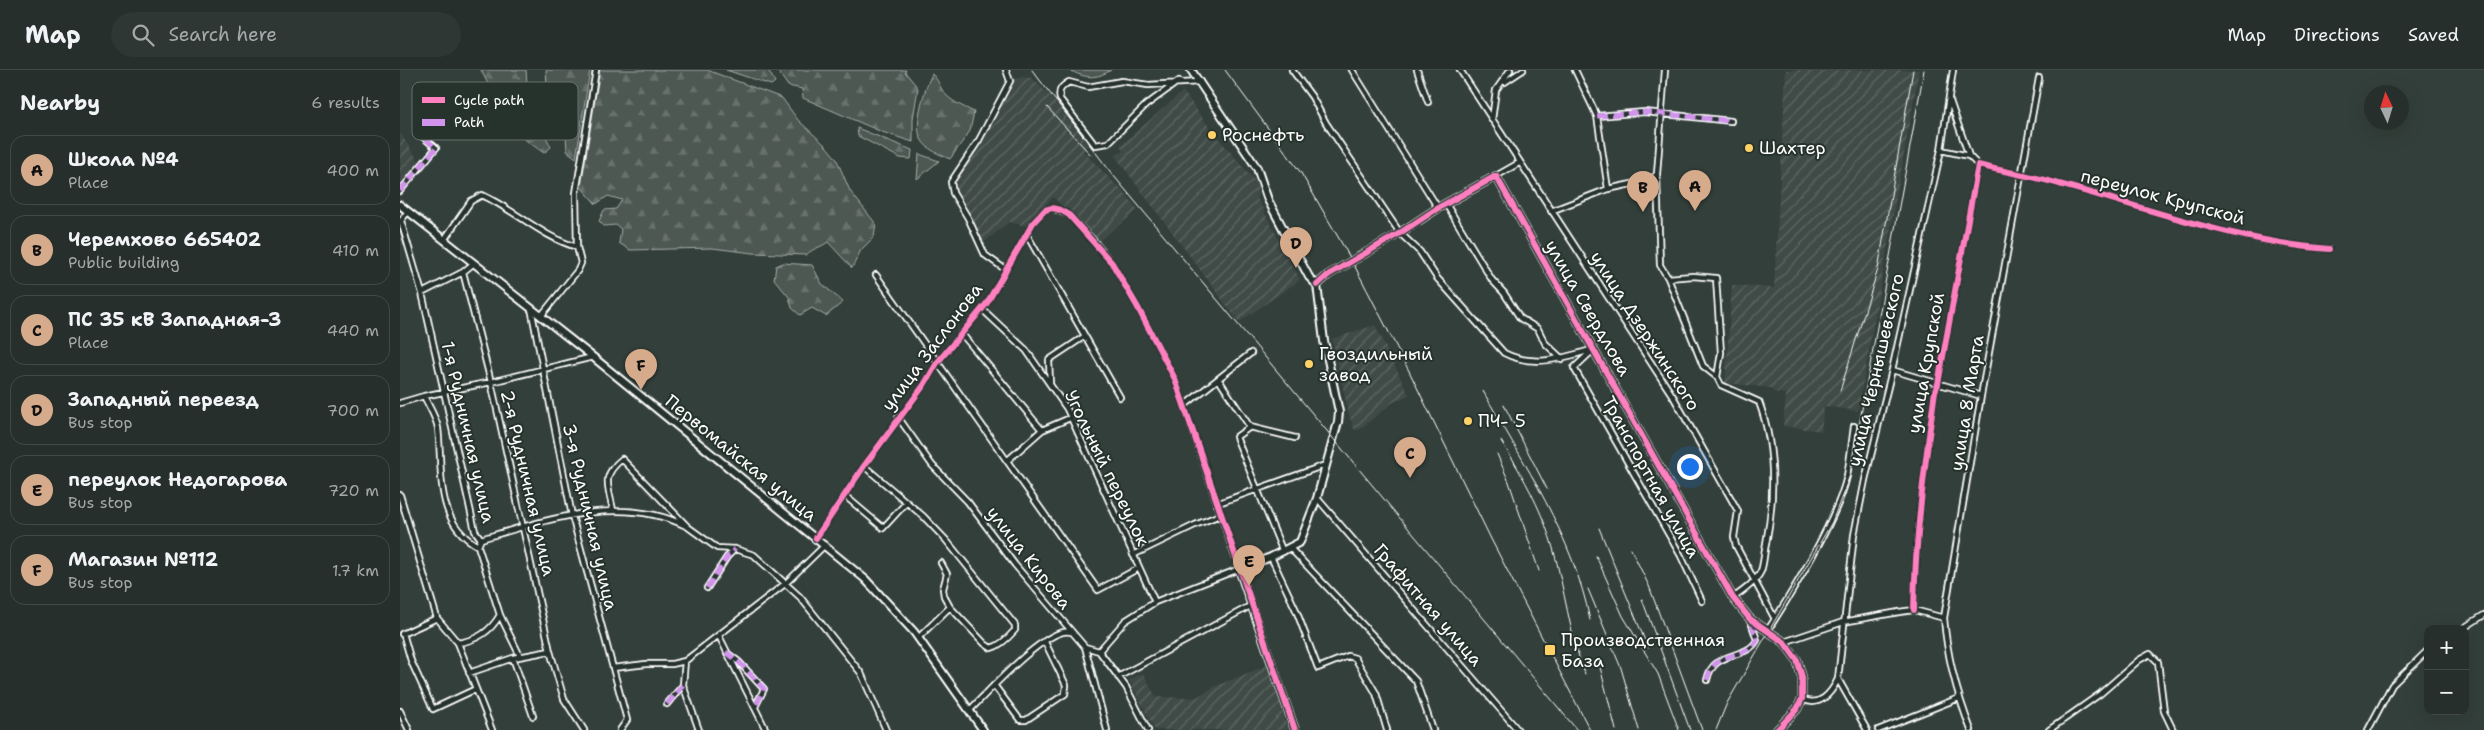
<!DOCTYPE html>
<html lang="en">
<head>
<meta charset="utf-8">
<style>
  :root { --surface:#262f2c; --page:#2e3734; --text:#f1f3f6; --muted:#a4a9a9; --line:#424a48; --accent:#d6ab8b }
  body { margin:0; font-family:"Shantell Sans",sans-serif; background:var(--page); color:var(--text) }
  .controls { position:absolute; right:15px; bottom:15px; display:grid; overflow:hidden; border-radius:10px; box-shadow:0 5px 20px #0002 }
  .controls button { width:45px; height:45px; display:grid; place-items:center; padding:0; border:0; border-bottom:1px solid var(--line); background:var(--surface); color:var(--text); font:25px sans-serif }
  .compass { position:absolute; left:1964px; top:15px; width:45px; height:45px; border-radius:50%; background:var(--surface); box-shadow:0 5px 20px #0002; rotate:356deg }
  .you { position:absolute; left:1289px; top:396px; width:18px; height:18px; margin:-12px; border:4px solid #fff; border-radius:50%; background:#1a73e8; box-shadow:0 0 0 8px #1a73e833 }
  .badge { display:grid; place-items:center; width:32px; height:32px; border-radius:50%; background:var(--accent); color:#111; font-size:16px; font-weight:700 }
  .pin { position:absolute; translate:-50% -41px; filter:drop-shadow(0 1px 2px #0008) }
  .pin::after { content:''; position:absolute; top:26px; width:18px; height:15px; background:inherit; clip-path:polygon(0 0,100% 0,50% 100%) }
  .list { margin:0; padding:0; list-style:none }
  h2 { display:flex; justify-content:space-between; align-items:center; height:65px; margin:0; padding:0 20px; font-size:21px }
  h2 small { font-size:16px; font-weight:400; color:var(--muted) }
  .list li { display:grid; grid-template-columns:32px 1fr auto; gap:15px; align-items:center; box-sizing:border-box; height:70px; margin:0 10px 10px; padding:0 10px; border:1px solid var(--line); border-radius:15px }
  .list b { display:block; font-size:19px; white-space:nowrap }
  .list p { margin:0; font-size:16px; white-space:nowrap; color:var(--muted) }
  .list em { font-size:16px; font-style:normal; color:var(--muted) }
  .icon { flex:none; width:28px; height:28px; fill:none; stroke:currentColor; stroke-width:2; stroke-linecap:round; stroke-linejoin:round }
  .map { position:relative; flex:none; width:2084px; height:660px; overflow:hidden }
  header { display:flex; align-items:center; gap:30px; box-sizing:border-box; height:70px; padding:0 25px; background:var(--surface); border-bottom:1px solid var(--line) }
  header strong { font-size:24px }
  nav { display:flex; gap:28px; margin-inline-start:auto; font-size:18px }
  .search { width:350px; height:45px; background:var(--page); display:flex; align-items:center; gap:12px; box-sizing:border-box; padding:0 18px; border-radius:28px; color:var(--muted); font-size:19px }
  main { display:flex }
  aside { flex:1; background:var(--surface) }
  .map>svg:first-child { display:block }
</style>
</head>
<body>
<header>
<strong>Map</strong>
<div class="search"><svg class="icon" aria-label="search" viewBox="0 0 24 24"><circle cx="10" cy="10" r="6"/><path d="M15 15l6 6"/></svg>Search here</div>
<nav><a>Map</a><a>Directions</a><a>Saved</a></nav>
</header>
<main>
<aside>
<h2>Nearby<small>6 results</small></h2>
<ul class="list">
<li><span class="badge">A</span><div><b>Школа №4</b><p>Place</p></div><em>400 m</em></li>
<li><span class="badge">B</span><div><b>Черемхово 665402</b><p>Public building</p></div><em>410 m</em></li>
<li><span class="badge">C</span><div><b>ПС 35 кВ Западная-3</b><p>Place</p></div><em>440 m</em></li>
<li><span class="badge">D</span><div><b>Западный переезд</b><p>Bus stop</p></div><em>700 m</em></li>
<li><span class="badge">E</span><div><b>переулок Недогарова</b><p>Bus stop</p></div><em>720 m</em></li>
<li><span class="badge">F</span><div><b>Магазин №112</b><p>Bus stop</p></div><em>1.7 km</em></li>
</ul>
</aside>
<div class="map">
<svg width="2084" height="660" viewBox="0 0 2084 660">
  <defs>
    <pattern id="industrial-furrows" width="10" height="10" patternUnits="userSpaceOnUse" patternTransform="scale(1.25)"><rect width="10" height="10" fill="#404c47"/><path d="M-1 1l2-2M0 10L10 0M9 11l2-2" fill="none" stroke="#5d6763"/></pattern>
    <pattern id="forest-firs" width="22" height="20" patternUnits="userSpaceOnUse" patternTransform="scale(1.25)"><rect width="22" height="20" fill="#4d5853"/><path d="M5 1l3.5 6h-7zM16 11l3.5 6h-7z" fill="#68716d"/></pattern>
  </defs>
  <rect width="100%" height="100%" fill="#333f3a"/>
  <filter id="ink" filterUnits="userSpaceOnUse"><feTurbulence type="fractalNoise" baseFrequency=".02" numOctaves="2"/><feDisplacementMap in="SourceGraphic" scale="10" xChannelSelector="R" yChannelSelector="G"/><feConvolveMatrix kernelMatrix="1 2 1 2 8 2 1 2 1" color-interpolation-filters="sRGB"/></filter>
  <g filter="url(#ink)">
    <path fill="url(#industrial-furrows)" d="M 1386,0 L 1519,0 L 1458,341 L 1424,336 L 1421,361 L 1383,356 L 1386,324 L 1373,322 L 1371,318 L 1325,313 L 1332,215 L 1374,218 Z
      M 622,7 L 632,8 L 652,28 L 687,74 L 683,81 L 716,115 L 718,115 L 738,140 L 699,171 L 653,127 L 626,156 L 609,152 L 583,173 L 556,123 L 557,106 L 580,72 L 614,10 Z
      M 783,21 L 812,61 L 858,114 L 857,128 L 900,210 L 839,252 L 715,86 L 723,81 L 720,76 Z
      M 0,63 L 20,93 L 0,112 Z
      M 975,255 L 1009,325 L 992,333 L 959,360 L 954,359 L 949,345 L 932,269 Z
      M 868,595 L 888,660 L 755,660 L 729,610 L 743,603 L 756,627 L 795,628 L 816,616 Z"/>
    <path fill="#4d5853" stroke="#a6aca9" d="M 669,0 L 711,0 C 695,10 685,8 669,0 Z"/>
    <path fill="url(#forest-firs)" stroke="#a6aca9" d="M 81,0 L 126,0 L 128,27 L 110,38 L 90,18 Z
      M 146,0 L 190,0 L 176,88 L 167,81 L 166,66 L 140,37 L 136,27 L 147,17 Z
      M 200,0 L 307,0 L 382,28 L 398,50 L 425,75 L 436,88 L 450,121 L 476,154 L 474,167 L 461,180 L 452,198 L 428,172 C 420,178 413,178 406,185 L 353,183 L 312,178 L 230,180 L 219,173 L 221,159 L 216,155 L 204,156 L 199,151 L 204,140 L 216,139 L 222,130 L 208,126 L 196,134 L 181,117 Z
      M 326,0 L 368,0 L 375,12 L 371,15 Z
      M 377,0 L 506,0 L 505,2 L 518,18 L 513,49 L 513,72 L 482,62 L 403,28 L 402,19 L 388,16 Z
      M 532,4 C 537,9 538,12 541,18 C 547,30 562,36 574,42 L 570,61 L 550,89 C 539,84 527,80 521,69 C 513,54 525,18 532,4 Z
      M 125,35 L 135,45 L 151,77 L 144,83 L 113,61 L 108,47 Z
      M 457,58 L 512,80 L 511,89 L 500,88 L 458,66 Z
      M 519,84 L 539,91 L 517,109 Z
      M 383,193 L 412,195 L 422,214 L 443,232 L 426,246 L 412,238 L 400,245 L 392,238 L 389,227 L 374,209 L 376,196 Z"/>
    <g fill="none" stroke-linecap="round" stroke-linejoin="round">
      <defs>
        <path id="street" d="M 606,0 L 610,11 L 579,70 L 551,112 L 553,123 L 568,148 L 585,185 L 606,200
          M 892,0 L 912,27 L 926,53 L 1000,163 L 1020,182 L 1037,208 L 1104,283 C 1133,298 1164,288 1194,279
          M 952,0 L 1038,138
          M 1017,0 L 1028,32
          M 1060,0 L 1274,328 L 1338,441 L 1334,467 L 1336,476 L 1375,549
          M 1175,0 L 1197,46 L 1208,119
          M 779,11 L 746,35 L 708,73 L 695,75 L 660,29 C 658,20 661,17 669,12 L 688,17 L 722,11 L 748,15 L 800,12
          M 1105,12 L 1123,0
          M 1550,31 L 1569,86
          M 1197,46 L 1245,42 L 1331,51
          M 1092,50 L 1096,20 L 1110,0
          M 1541,80 L 1569,86 L 1578,95
          M 1257,104 L 1260,195 L 1268,208 L 1303,296 L 1317,307 L 1321,315 L 1359,332 C 1376,378 1375,427 1366,474 C 1364,482 1364,493 1361,501 C 1356,512 1343,521 1333,528
          M 1096,106 L 1119,93
          M 0,121 L 36,78 L 22,66 L 35,49
          M 1046,134 L 1092,210 L 1104,223 L 1120,248 L 1138,259 L 1145,273 L 1162,289
          M 8,141 L 1,151 L 22,223 L 75,461 L 81,469
          M 1151,141 L 1208,119 L 1251,110 L 1257,104 L 1265,0
          M 627,165 L 720,327
          M 44,170 L 71,131 L 82,125 C 115,140 142,167 177,177
          M 63,202 L 91,312 L 150,581 L 164,629 L 184,660
          M 476,205 L 698,520 L 739,498
          M 1268,208 L 1293,206 L 1316,208 L 1321,283 L 1317,307
          M 22,223 L 63,202 L 74,193
          M 131,238 L 172,446 L 227,650 L 220,660
          M 582,239 L 626,280 L 667,339 L 755,532
          M 141,246 L 178,200 L 181,193 L 177,177 L 176,123 L 196,0
          M 561,263 L 642,360
          M 1193,280 L 1174,298 L 1281,486 L 1302,531
          M 1492,300 L 1581,326
          M 819,310 L 850,357 L 895,368
          M 650,313 L 649,290 L 685,266
          M 24,326 C 28,335 36,347 38,358 C 43,401 34,452 78,476
          M 0,333 L 24,326 L 91,312 L 193,287
          M 785,335 L 851,283
          M 498,347 L 532,395 L 568,432 L 615,495 L 685,577 L 707,660
          M 850,357 L 836,367 L 883,482
          M 608,390 L 642,360 L 670,348
          M 464,396 L 523,446 L 546,470 L 615,555 L 615,560 C 609,567 600,576 591,578 L 585,574 L 550,537 L 544,526 L 543,519 L 547,504 L 541,493
          M 0,425 L 37,548 L 58,573 L 92,660
          M 444,425 L 483,458 L 506,433
          M 917,428 L 1118,660
          M 816,434 L 925,395
          M 213,440 C 208,415 201,406 222,389 L 288,457 L 317,478 L 335,479 L 354,485 L 400,527 L 461,603 L 486,660
          M 416,468 L 464,396 L 524,315 L 537,293 L 587,233 L 633,153 L 645,140 L 652,138 L 669,145 L 694,171 L 712,193 L 737,236 L 775,309 L 839,499 L 755,532 L 725,551 L 699,581
          M 81,469 C 146,450 221,424 286,456
          M 81,469 L 78,476 L 100,545 L 120,586
          M 890,478 L 1016,611 L 1033,660
          M 733,485 L 795,455 L 820,445
          M 871,487 L 896,540 L 918,598 L 948,586 L 955,588 L 976,623 L 987,660
          M 307,518 L 327,487 L 335,479
          M 1514,540 C 1515,466 1525,394 1535,321 L 1538,314 L 1578,95 C 1605,102 1633,106 1659,114 C 1749,138 1836,172 1929,179
          M 2062,559 L 2084,545
          M 1368,560 C 1393,521 1437,450 1447,406 C 1450,389 1452,372 1454,356
          M 3,563 L 11,591 L 33,639 L 76,619
          M 2,564 L 37,548
          M 319,566 L 366,660
          M 518,568 L 550,537
          M 1384,572 L 1443,552 L 1499,542 L 1514,540 L 1544,548
          M 58,573 C 77,570 90,562 100,545
          M 685,577 L 699,581
          M 699,581 L 726,617 L 748,660
          M 327,583 L 339,592 L 364,619 L 355,637
          M 113,588 L 133,646
          M 285,591 L 283,615 L 299,660
          M 213,598 L 246,594 L 272,594 L 285,591 L 386,513 L 425,475
          M 69,603 L 113,588 L 150,581
          M 718,607 L 852,535
          M 1438,609 L 1467,660
          M 1307,610 C 1313,579 1346,591 1357,570 L 1350,549
          M 594,615 L 620,650 L 626,650 L 665,624 L 666,615 L 645,572
          M 1402,629 C 1419,638 1431,624 1438,609 L 1454,465 L 1465,410 L 1492,300 L 1541,80 L 1553,0
          M 267,634 L 283,615
          M 570,640 C 586,624 648,555 671,562
          M 0,641 L 9,660
          M 1478,660 L 1559,628
          M 1571,660 C 1557,624 1547,587 1544,548 L 1581,326 L 1639,8
          M 1649,660 L 1700,624 L 1739,590 L 1750,584 L 1758,592 L 1764,641 L 1773,660
          M 1968,660 L 1992,615 L 2028,580"/>
        <path id="secondary" d="M 791,0 L 857,98 L 868,130 L 909,207 L 917,215 L 924,271 L 939,342 L 938,352 L 917,428 L 900,472 L 871,487 L 839,499 L 895,660
          M 0,135 L 193,287 L 465,509 L 514,562 L 583,660
          M 917,215 L 928,205 L 1000,163 L 1038,138 L 1096,106 L 1333,528 L 1350,549 L 1384,572 L 1397,590 L 1402,607 L 1402,629 L 1397,639 L 1377,660"/>
      </defs>
      <use href="#street" stroke="#fff" stroke-width="8"/>
      <use href="#secondary" stroke="#fff" stroke-width="10"/>
      <use href="#street" stroke="#26332d" stroke-width="4.5"/>
      <use href="#secondary" stroke="#26332d" stroke-width="6"/>
      <path stroke="#fff" stroke-width="1" d="M 632,0 L 713,105 L 1177,660
        M 825,0 L 901,103 L 952,191 L 1009,301 L 1091,469 L 1190,660
        M 647,37 L 691,85
        M 1083,321 C 1124,394 1173,466 1190,550
        M 1440,321 L 1478,199 L 1513,0
        M 1104,335 L 1147,419
        M 1101,371 L 1117,396
        M 1097,384 L 1109,412 L 1139,501
        M 1114,392 C 1130,419 1144,447 1153,478 C 1165,520 1169,563 1185,604
        M 1199,458 L 1248,578
        M 1231,479 L 1249,516 L 1302,660
        M 1196,486 L 1223,546 L 1258,604 L 1279,660
        M 1188,519 L 1221,598 L 1239,660
        M 1242,529 L 1290,660
        M 1200,597 L 1216,660
        M 1316,660 L 1327,633 L 1432,452 L 1450,405 L 1524,0"/>
      <path stroke="#d193ec" stroke-width="5" stroke-dasharray="10 5" stroke-linecap="butt" d="M 1197,46 L 1245,42 L 1331,51
        M 0,121 L 36,78 L 22,66 L 35,49
        M 307,518 L 327,487 L 335,479
        M 326,582 L 339,592 L 364,619 L 355,638
        M 1307,610 C 1313,579 1346,591 1357,570 L 1351,550
        M 267,634 L 283,615"/>
      <defs>
        <path id="cycleway" d="M 917,215 L 928,205 L 1000,163 L 1038,138 L 1096,106 L 1333,528 L 1350,549 L 1384,572 L 1397,590 L 1402,607 L 1402,629 L 1397,639 L 1377,660
          M 416,468 L 464,396 L 524,315 L 537,293 L 587,233 L 633,153 L 645,140 L 652,138 L 660,140 L 669,145 L 712,193 L 737,236 L 775,309 L 895,660
          M 1514,540 C 1515,466 1525,394 1535,321 L 1538,314 L 1578,95 C 1605,102 1633,106 1659,114 C 1749,138 1836,172 1929,179"/>
      </defs>
      <use href="#cycleway" stroke="#26332d" stroke-width="9"/>
      <use href="#cycleway" stroke="#ff80c0" stroke-width="6"/>
    </g>
  </g>
  <g fill="#ffd166" stroke="#26332d" stroke-width="2">
    <circle cx="812" cy="65" r="5"/>
    <circle cx="1349" cy="78" r="5"/>
    <circle cx="909" cy="294" r="5"/>
    <circle cx="1068" cy="351" r="5"/>
    <rect x="1144" y="574" width="12" height="12" rx="2.5"/>
  </g>
  <g text-anchor="middle" stroke-width="4" stroke-linejoin="round" paint-order="stroke">
    <g font-size="18" fill="#fff" stroke="#26332d" text-anchor="start">
      <text x="822" y="71">Роснефть</text>
      <text x="1359" y="84">Шахтер</text>
      <text x="919" y="290">Гвоздильный<tspan x="919" dy="21">завод</tspan></text>
      <text x="1078" y="357">ПЧ- 5</text>
      <text x="1161" y="576">Производственная<tspan x="1161" dy="21">База</tspan></text>
    </g>
    <g font-size="18" fill="#fff" stroke="#26332d">
      <text transform="translate(1763 127) rotate(15)" y="6">переулок Крупской</text>
      <text transform="translate(1188 238) rotate(60)" y="6">улица Свердлова</text>
      <text transform="translate(1245 261) rotate(57)" y="6">улица Дзержинского</text>
      <text transform="translate(532 277) rotate(-53)" y="6">улица Заслонова</text>
      <text transform="translate(1526 293) rotate(-80)" y="6">улица Крупской</text>
      <text transform="translate(1476 300) rotate(-77)" y="6">улица Чернышевского</text>
      <text transform="translate(1567 333) rotate(-81)" y="6">улица 8 Марта</text>
      <text transform="translate(68 362) rotate(77)" y="6">1-я Рудничная улица</text>
      <text transform="translate(341 388) rotate(39)" y="6">Первомайская улица</text>
      <text transform="translate(707 398) rotate(64)" y="6">Угольный переулок</text>
      <text transform="translate(1251 407) rotate(61)" y="6">Транспортная улица</text>
      <text transform="translate(128 413) rotate(77)" y="6">2-я Рудничная улица</text>
      <text transform="translate(190 447) rotate(77)" y="6">3-я Рудничная улица</text>
      <text transform="translate(629 488) rotate(52)" y="6">улица Кирова</text>
      <text transform="translate(1028 535) rotate(49)" y="6">Графитная улица</text>
    </g>
  </g>
  <rect x="12" y="12" width="166" height="58" rx="8" fill="#26332d" stroke="#67706c" stroke-width="1"/>
  <rect x="22" y="27" width="23" height="6" fill="#ff80c0"/>
  <rect x="22" y="49" width="23" height="7" fill="#d193ec"/>
  <g font-size="14" fill="#fff">
    <text x="54" y="35">Cycle path</text>
    <text x="54" y="57">Path</text>
  </g>
</svg>
<div class="controls">
<button>+</button>
<button>−</button>
</div>
<svg class="compass" viewBox="-18 -18 36 36"><path d="M0-13l5 13h-10z" fill="#e53935"/><path d="M0 13l5-13h-10z" fill="#a4a9a9"/></svg>
<div class="you"></div>
<div class="pin badge" style="left:1295px;top:141px">A</div>
<div class="pin badge" style="left:1243px;top:142px">B</div>
<div class="pin badge" style="left:1010px;top:408px">C</div>
<div class="pin badge" style="left:896px;top:198px">D</div>
<div class="pin badge" style="left:849px;top:516px">E</div>
<div class="pin badge" style="left:241px;top:320px">F</div>
</div>
</main>
</body>
</html>
